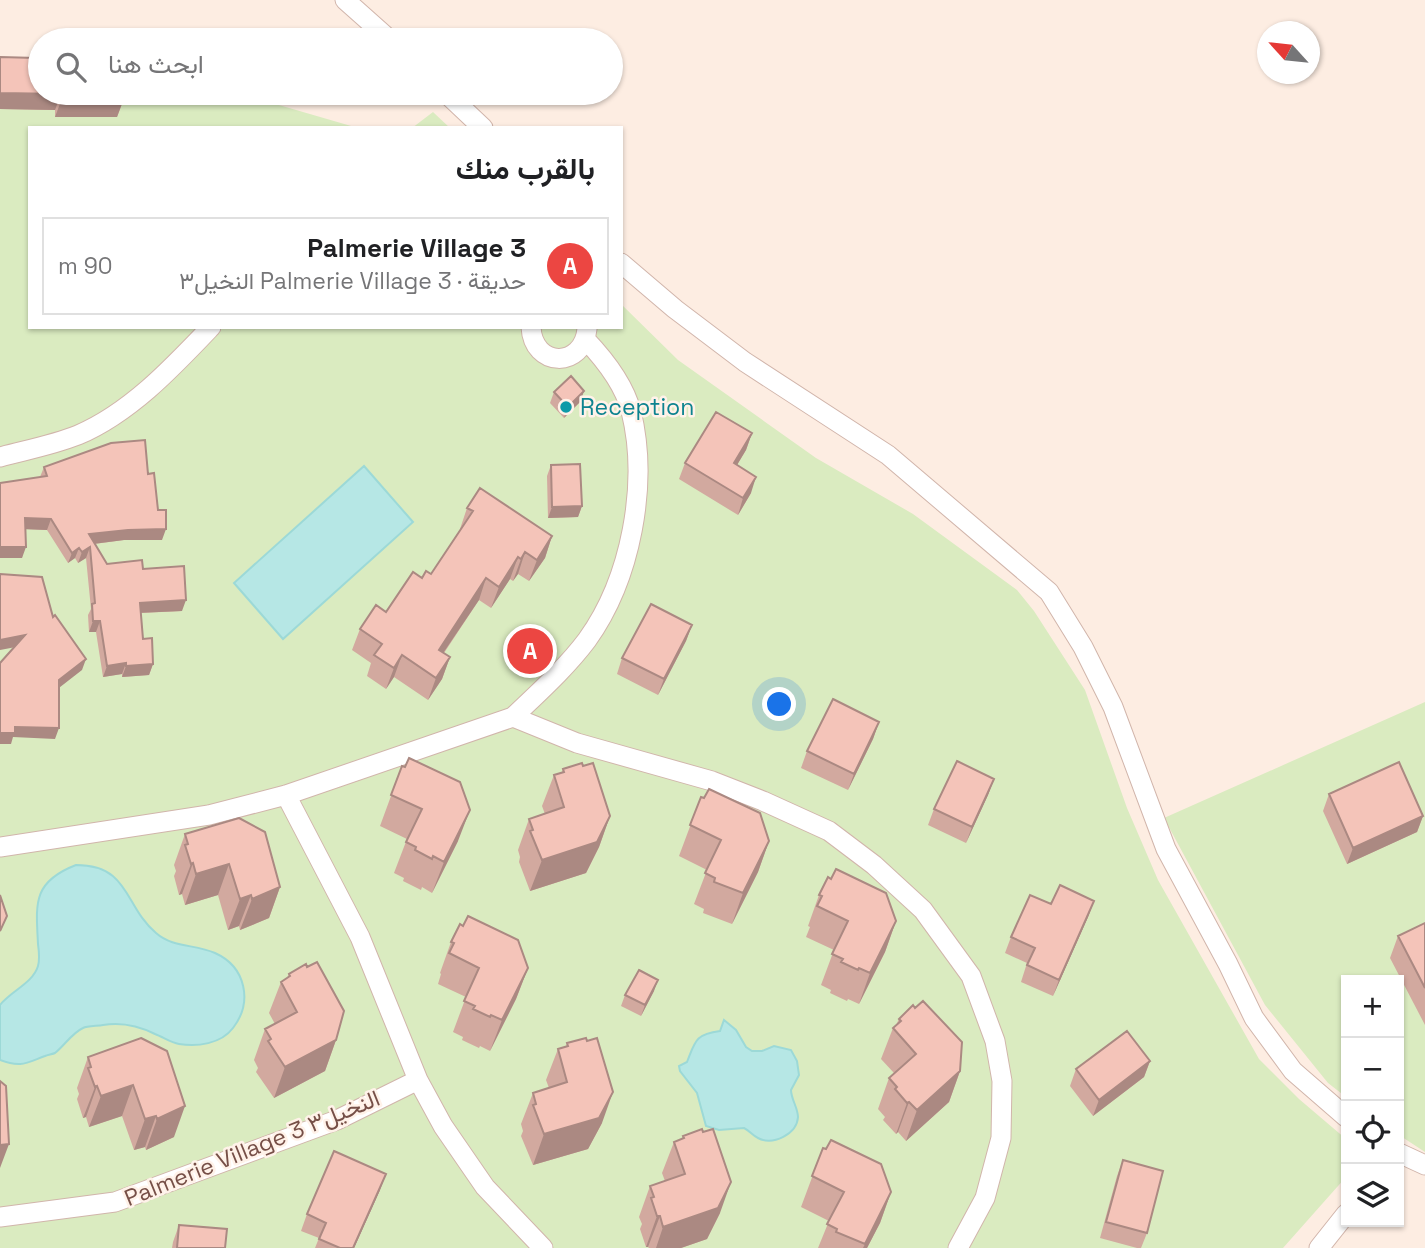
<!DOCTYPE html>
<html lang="ar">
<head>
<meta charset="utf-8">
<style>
  :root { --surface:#fff; --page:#f2f2f2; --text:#202124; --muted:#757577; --line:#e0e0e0; --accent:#ec4642 }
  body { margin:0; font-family:"Space Grotesk",Vazirmatn,sans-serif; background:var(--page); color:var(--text); direction:rtl }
  .controls { position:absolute; right:21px; bottom:21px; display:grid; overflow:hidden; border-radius:0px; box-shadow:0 2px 5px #0004 }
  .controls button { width:63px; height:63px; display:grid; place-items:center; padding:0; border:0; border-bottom:2px solid var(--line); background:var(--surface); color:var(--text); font:35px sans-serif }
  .compass { position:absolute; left:1257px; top:21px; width:63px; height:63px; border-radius:50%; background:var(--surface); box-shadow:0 2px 5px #0004; rotate:297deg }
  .you { position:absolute; left:780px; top:705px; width:24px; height:24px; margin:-18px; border:5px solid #fff; border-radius:50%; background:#1a73e8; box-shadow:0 0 0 10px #1a73e833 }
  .badge { display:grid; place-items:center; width:46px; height:46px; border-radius:50%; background:var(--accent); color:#fff; font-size:23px; font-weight:700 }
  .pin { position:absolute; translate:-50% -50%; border:4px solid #fff; box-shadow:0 2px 7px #0006 }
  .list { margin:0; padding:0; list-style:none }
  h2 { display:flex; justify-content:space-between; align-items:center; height:91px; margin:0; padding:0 28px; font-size:30px }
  h2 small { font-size:23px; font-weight:400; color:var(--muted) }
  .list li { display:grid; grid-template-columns:46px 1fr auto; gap:21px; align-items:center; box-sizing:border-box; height:98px; margin:0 14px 14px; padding:0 14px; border:2px solid var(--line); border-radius:0px }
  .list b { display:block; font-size:26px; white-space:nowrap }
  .list p { margin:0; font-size:23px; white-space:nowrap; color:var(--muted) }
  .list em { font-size:23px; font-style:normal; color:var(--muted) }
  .icon { flex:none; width:38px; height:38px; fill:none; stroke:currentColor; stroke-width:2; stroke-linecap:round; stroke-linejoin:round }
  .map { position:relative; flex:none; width:1425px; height:1248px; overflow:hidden; direction:ltr }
  .search { position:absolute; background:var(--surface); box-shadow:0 2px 5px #0004; left:28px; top:28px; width:595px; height:77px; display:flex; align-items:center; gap:18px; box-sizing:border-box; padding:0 24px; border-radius:38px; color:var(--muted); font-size:26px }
  .panel { position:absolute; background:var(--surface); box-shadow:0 2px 5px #0004; left:28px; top:126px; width:595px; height:203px; border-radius:0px; direction:rtl }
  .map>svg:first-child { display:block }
</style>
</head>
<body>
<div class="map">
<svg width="1425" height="1248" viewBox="0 0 1425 1248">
  <rect width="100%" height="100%" fill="#fdede2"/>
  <path fill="#daebc0" d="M 0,64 L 40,93 L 238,93 L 358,128 L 30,128 L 30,327 L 621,327 L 621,304 L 678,360 L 816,458 L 913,514 L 1017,590 L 1034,611 L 1085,690 L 1127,808 L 1158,880 L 1259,1059 L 1299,1099 L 1346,1139 L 1346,1177 L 1283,1248 L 0,1248 Z
    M 433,112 L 450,128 L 412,128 Z
    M 1425,702 L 1425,1152 L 1399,1135 L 1399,980 L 1346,980 L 1346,1097 L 1328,1083 L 1265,1005 L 1164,818 Z"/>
  <path fill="#b6e7e5" stroke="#9cd9d7" stroke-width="2" d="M 364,466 L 413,522 L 283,639 L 234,583 Z
    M 76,865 C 130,865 124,906 156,933 C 173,948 195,944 215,953 C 246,967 253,1002 233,1028 C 221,1044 197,1047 179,1044 C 171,1043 163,1037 155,1034 C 139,1026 121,1022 103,1025 C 98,1026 87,1026 83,1028 C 72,1033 64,1046 55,1053 C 53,1054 47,1055 45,1056 C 26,1063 21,1068 0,1060 L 0,1005 C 11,991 33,983 38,966 C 40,959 39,951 38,944 C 36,904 32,882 76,865 Z
    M 724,1020 L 736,1030 L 746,1047 L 752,1051 L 762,1051 L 774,1046 L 791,1050 L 797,1061 L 799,1075 L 791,1090 C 791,1099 798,1108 798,1117 C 797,1134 773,1146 758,1138 C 753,1136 750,1131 744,1128 L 719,1130 L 706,1126 L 697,1093 L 680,1071 L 679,1066 L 687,1062 C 695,1042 695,1034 720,1031 Z"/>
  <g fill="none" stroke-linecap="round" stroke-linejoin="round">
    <defs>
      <path id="minor" d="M 345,0 L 390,40
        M 446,93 L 483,128
        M 621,263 L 675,309 L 745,362 L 888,455 L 1049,592 L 1083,647 L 1113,707 L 1166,849 L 1228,964 L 1254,1018 L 1293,1071 L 1346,1117
        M 531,327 C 533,368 583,369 587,329
        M 0,457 C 26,450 53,445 78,435 C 130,413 173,367 211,327
        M 513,717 L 577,743 L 712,781 L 763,801 L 829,831 L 874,865 L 923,910 L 971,976 L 995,1041 L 1002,1081 L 1001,1138 L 985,1198 L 958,1248
        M 286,795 L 360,937 L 418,1080 L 443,1126 L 485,1187 L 543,1248
        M 0,847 L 209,815 L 286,795 L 513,717 C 538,693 566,668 587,640 C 631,579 649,484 631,411 C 624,384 605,360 586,340
        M 1399,1153 L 1425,1165
        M 0,1217 L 115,1202 L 337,1120 L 418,1080
        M 1319,1248 L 1346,1214"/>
    </defs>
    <use href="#minor" stroke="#d1b5ab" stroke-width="21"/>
    <use href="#minor" stroke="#fff" stroke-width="19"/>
  </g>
  <path fill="#d2a99f" d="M 0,57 L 36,65 L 123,101 L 117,117 L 55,117 L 55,110 L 0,109 Z
    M 584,391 L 580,402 L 564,418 L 550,403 L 554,392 Z
    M 752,433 L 746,450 L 737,465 L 751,493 L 738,515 L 679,479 L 685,463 Z
    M 551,465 L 582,506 L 578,517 L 548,518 L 547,476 Z
    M 44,467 L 148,474 L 162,540 L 124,540 L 94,544 L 107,564 L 143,569 L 182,611 L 141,613 L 143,639 L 153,664 L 149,675 L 122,677 L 122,674 L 103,677 L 96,632 L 89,632 L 88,615 L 91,609 L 86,558 L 78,563 L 75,558 L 68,563 L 47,530 L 25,529 L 22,558 L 0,558 L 0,483 L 40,477 Z
    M 467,508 L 552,536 L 545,558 L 529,581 L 518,574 L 513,581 L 510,579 L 491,608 L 479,600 L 444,653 L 450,657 L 442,679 L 428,700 L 394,677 L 386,689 L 367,676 L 371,663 L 352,650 L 360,629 L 386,612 L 422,578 L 431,574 L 460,530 L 460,529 Z
    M 692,625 L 686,641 L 658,695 L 617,674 L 622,658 Z
    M 879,722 L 873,739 L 848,790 L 801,768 L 807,751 Z
    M 402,766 L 458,841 L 432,893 L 422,887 L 421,890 L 403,881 L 404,878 L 394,873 L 407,839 L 380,826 Z
    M 563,769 L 610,816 L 599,847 L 586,873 L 530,891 L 519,862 L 520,857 L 518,850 L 529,819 L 545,814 L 542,806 L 554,775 L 562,772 Z
    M 994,779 L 988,795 L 966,843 L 928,825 L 934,809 Z
    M 1329,794 L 1423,816 L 1417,832 L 1347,864 L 1323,811 Z
    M 701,797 L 769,841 L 758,872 L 732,924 L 703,913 L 704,909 L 694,904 L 707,870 L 679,856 Z
    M 185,834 L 280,887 L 269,918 L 240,930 L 239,926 L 228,930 L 218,895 L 185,905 L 182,894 L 179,895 L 174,876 L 176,871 L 174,865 Z
    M 819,895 L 896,921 L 885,952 L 859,1004 L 848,999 L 847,1001 L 830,993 L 831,990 L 821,985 L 834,950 L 806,937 L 810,927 L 808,926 Z
    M 1094,901 L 1088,917 L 1053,996 L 1021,982 L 1027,963 L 1005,953 L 1011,937 Z
    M 1425,923 L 1425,1025 L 1390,958 L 1398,936 Z
    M 451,942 L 528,968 L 516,999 L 490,1051 L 480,1046 L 479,1048 L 462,1040 L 463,1037 L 453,1032 L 466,997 L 438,984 L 441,974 L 440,973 Z
    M 289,974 L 336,1040 L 325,1071 L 274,1098 L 256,1072 L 258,1068 L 254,1060 L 265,1029 L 275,1024 L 269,1013 L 281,982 L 287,978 Z
    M 654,991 L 641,1016 L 621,1006 L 625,995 Z
    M 899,1019 L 960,1071 L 949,1102 L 906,1141 L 898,1132 L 896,1134 L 883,1120 L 885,1117 L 878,1109 L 889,1078 L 894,1073 L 881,1059 L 893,1028 L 896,1025 Z
    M 141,1038 L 174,1137 L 146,1150 L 145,1147 L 134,1150 L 122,1116 L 89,1127 L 86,1117 L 83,1118 L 77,1099 L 79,1094 L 77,1088 L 88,1057 Z
    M 567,1043 L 602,1123 L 588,1149 L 533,1165 L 521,1136 L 523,1131 L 521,1124 L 533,1093 L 549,1088 L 546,1080 L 558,1049 L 566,1047 Z
    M 1150,1061 L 1144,1077 L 1093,1116 L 1070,1086 L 1076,1069 Z
    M 683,1136 L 720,1213 L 707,1239 L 681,1248 L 649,1248 L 648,1247 L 646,1247 L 640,1229 L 642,1224 L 639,1217 L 650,1186 L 665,1181 L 662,1173 L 674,1142 L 682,1139 Z
    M 823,1148 L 891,1192 L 880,1223 L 867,1248 L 818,1248 L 829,1221 L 801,1207 Z
    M 1123,1160 L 1147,1233 L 1141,1248 L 1137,1248 L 1100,1238 L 1117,1176 Z
    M 380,1190 L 354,1248 L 315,1248 L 319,1238 L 301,1231 L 307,1214 Z
    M 179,1225 L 225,1248 L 172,1248 L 173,1242 Z"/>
  <path fill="#ab8982" d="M 0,93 L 61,94 L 55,110 L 0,109 Z
    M 61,101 L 123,101 L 117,117 L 55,117 Z
    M 584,391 L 580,402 L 564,418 L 568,407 Z
    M 752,433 L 746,450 L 728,480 L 734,463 Z
    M 756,477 L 751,493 L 738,515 L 743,498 Z
    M 582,506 L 578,517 L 548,518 L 552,507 Z
    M 25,518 L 51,519 L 47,530 L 21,529 Z
    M 166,529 L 162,540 L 124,540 L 85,545 L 89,534 L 128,530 Z
    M 552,536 L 545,558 L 529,581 L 537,560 Z
    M 0,547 L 26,547 L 22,558 L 0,558 Z
    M 90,547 L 86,558 L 78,563 L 82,552 Z
    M 79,548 L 75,558 L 68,563 L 72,553 Z
    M 525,552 L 518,574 L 513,581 L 521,559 Z
    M 518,557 L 510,579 L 491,608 L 499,587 Z
    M 486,578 L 479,600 L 431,671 L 439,650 Z
    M 186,600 L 182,611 L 136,613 L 140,603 Z
    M 93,621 L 100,621 L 96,632 L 89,632 Z
    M 692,625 L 686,641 L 658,695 L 664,679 Z
    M 25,635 L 21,646 L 0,650 L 0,640 Z
    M 402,655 L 394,677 L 386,689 L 394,668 Z
    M 450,657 L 442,679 L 428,700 L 436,678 Z
    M 86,659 L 82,670 L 55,691 L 59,680 Z
    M 126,663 L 122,674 L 103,677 L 107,666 Z
    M 153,664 L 149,675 L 122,677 L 126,666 Z
    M 879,722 L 873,739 L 848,790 L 854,774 Z
    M 15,727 L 59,728 L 55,739 L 13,737 L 11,744 L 0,744 L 0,733 Z
    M 994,779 L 988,795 L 966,843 L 972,827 Z
    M 470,810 L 458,841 L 432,893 L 444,862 Z
    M 610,816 L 599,847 L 586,873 L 530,891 L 542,860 Z
    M 1423,816 L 1417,832 L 1347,864 L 1353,848 Z
    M 769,841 L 758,872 L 732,924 L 743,893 Z
    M 193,863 L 182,894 L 179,895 L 191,864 Z
    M 229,864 L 218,895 L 185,905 L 196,874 Z
    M 280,887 L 269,918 L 240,930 L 252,899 Z
    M 251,895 L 239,926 L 228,930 L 240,899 Z
    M 1094,901 L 1088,917 L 1053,996 L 1059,980 Z
    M 896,921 L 885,952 L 859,1004 L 870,973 Z
    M 528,968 L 516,999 L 490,1051 L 502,1020 Z
    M 658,980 L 654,991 L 641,1016 L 645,1005 Z
    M 336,1040 L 325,1071 L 274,1098 L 285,1067 Z
    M 1150,1061 L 1144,1077 L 1093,1116 L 1099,1100 Z
    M 960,1071 L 949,1102 L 906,1141 L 917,1110 Z
    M 133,1085 L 122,1116 L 89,1127 L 101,1096 Z
    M 97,1086 L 86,1117 L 83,1118 L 95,1087 Z
    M 613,1092 L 602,1123 L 588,1149 L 533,1165 L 544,1134 Z
    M 909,1102 L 898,1132 L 896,1134 L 907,1103 Z
    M 185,1106 L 174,1137 L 146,1150 L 157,1119 Z
    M 156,1116 L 145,1147 L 134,1150 L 145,1119 Z
    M 9,1144 L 0,1168 L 0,1145 Z
    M 386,1174 L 380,1190 L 354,1248 L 353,1248 Z
    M 731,1182 L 720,1213 L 707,1239 L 681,1248 L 656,1248 L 663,1227 Z
    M 891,1192 L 880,1223 L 867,1248 L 863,1248 Z
    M 657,1216 L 660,1216 L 648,1247 L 646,1247 Z"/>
  <path fill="#f4c4b9" stroke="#ab8982" stroke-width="2" d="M 0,57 L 36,58 L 36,65 L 40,65 L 40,93 L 124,93 L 123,101 L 61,101 L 61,94 L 0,93 Z
    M 571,376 L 584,391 L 568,407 L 554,392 Z
    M 716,412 L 752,433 L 734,463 L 756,477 L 743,498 L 685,463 Z
    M 145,440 L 148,474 L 154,473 L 158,510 L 166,510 L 166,529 L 128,530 L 89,534 L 107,564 L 142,560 L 143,569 L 184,566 L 186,600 L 140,603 L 143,639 L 152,638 L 153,664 L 126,666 L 126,663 L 107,666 L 100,621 L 93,621 L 92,604 L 95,603 L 90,547 L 82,552 L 79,548 L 72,553 L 51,519 L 25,518 L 26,547 L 0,547 L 0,483 L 47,476 L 44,467 L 111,443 Z
    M 580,464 L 582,506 L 552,507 L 551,465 Z
    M 480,488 L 552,536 L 537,560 L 525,552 L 521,559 L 518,557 L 499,587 L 486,578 L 439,650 L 450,657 L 436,678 L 402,655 L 394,668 L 374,655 L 382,644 L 360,629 L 376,605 L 386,612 L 413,572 L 422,578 L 426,571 L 431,574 L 473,511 L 467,508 Z
    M 0,574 L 42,577 L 53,617 L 55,615 L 86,659 L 59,680 L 59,728 L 15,727 L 15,733 L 0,733 L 0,663 L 25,635 L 0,640 Z
    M 651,604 L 692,625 L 664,679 L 622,658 Z
    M 833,699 L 879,722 L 854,774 L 807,751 Z
    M 409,758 L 460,782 L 470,810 L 444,862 L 433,856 L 432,859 L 415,850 L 416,847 L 406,842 L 422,809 L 391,795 L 402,766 L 405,767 Z
    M 957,761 L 994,779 L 972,827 L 934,809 Z
    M 1399,762 L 1423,816 L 1353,848 L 1329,794 Z
    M 582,763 L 583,766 L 593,763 L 610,816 L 597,842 L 542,860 L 530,831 L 533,830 L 529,819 L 564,807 L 554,775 L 564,772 L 563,769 Z
    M 709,789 L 760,813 L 769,841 L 743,893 L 714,882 L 715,878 L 705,873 L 721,840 L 690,825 L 701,797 L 704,798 Z
    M 239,818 L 265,832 L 280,887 L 252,899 L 251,895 L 240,899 L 229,864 L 196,874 L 193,863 L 191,864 L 185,845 L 188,844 L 185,834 Z
    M 836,869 L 886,893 L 896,921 L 870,973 L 859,968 L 858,970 L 841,962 L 843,959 L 832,954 L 848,921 L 817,906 L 822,896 L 819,895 L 828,877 L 831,879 Z
    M 1060,885 L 1094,901 L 1059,980 L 1027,965 L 1035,948 L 1011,937 L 1030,895 L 1051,904 Z
    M 0,895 L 7,916 L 0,931 Z
    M 468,916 L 518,940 L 528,968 L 502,1020 L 491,1015 L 490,1017 L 473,1009 L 475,1006 L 464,1001 L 479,968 L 449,953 L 454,943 L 451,942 L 460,924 L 463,926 Z
    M 1425,923 L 1425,988 L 1398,936 Z
    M 317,962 L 344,1011 L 336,1040 L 285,1067 L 268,1041 L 271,1039 L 265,1029 L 297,1012 L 281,982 L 290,976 L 289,974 L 306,964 L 307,967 Z
    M 639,970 L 658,980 L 645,1005 L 625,995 Z
    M 923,1001 L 962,1042 L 960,1071 L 917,1110 L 909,1102 L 907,1103 L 895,1089 L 897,1087 L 889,1078 L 916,1054 L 893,1028 L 901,1021 L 899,1019 L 913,1005 L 915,1008 Z
    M 1127,1031 L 1150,1061 L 1099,1100 L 1076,1069 Z
    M 141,1038 L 167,1051 L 185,1106 L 157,1119 L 156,1116 L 145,1119 L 133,1085 L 101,1096 L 97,1086 L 95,1087 L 88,1068 L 91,1067 L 88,1057 Z
    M 586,1038 L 587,1041 L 597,1038 L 613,1092 L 599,1118 L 544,1134 L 533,1105 L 536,1104 L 533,1093 L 567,1082 L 558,1049 L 568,1046 L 567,1043 Z
    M 0,1081 L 6,1086 L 9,1144 L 0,1145 Z
    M 702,1129 L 703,1132 L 713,1129 L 731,1182 L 718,1208 L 663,1227 L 660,1216 L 657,1216 L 651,1198 L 654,1197 L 650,1186 L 685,1174 L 674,1142 L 684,1138 L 683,1136 Z
    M 831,1140 L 881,1164 L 891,1192 L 865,1244 L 836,1232 L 837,1229 L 827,1224 L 844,1192 L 812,1176 L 823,1148 L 826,1149 Z
    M 334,1151 L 386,1174 L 353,1248 L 340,1248 L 319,1239 L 326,1223 L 307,1214 Z
    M 1123,1160 L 1163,1171 L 1147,1233 L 1106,1222 Z
    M 179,1225 L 227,1229 L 225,1248 L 177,1248 Z"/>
  <circle fill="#0f9aa8" stroke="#fff2e9" stroke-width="2.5" cx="566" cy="407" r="7"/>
  <g text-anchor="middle" stroke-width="5" stroke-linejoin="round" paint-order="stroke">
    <g font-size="23" fill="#0d838f" stroke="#fff2e9" text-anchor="start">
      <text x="580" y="415">Reception</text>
    </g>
    <g font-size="23" fill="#764f47" stroke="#fff2e9">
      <text transform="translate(252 1148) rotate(-22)" y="8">Palmerie Village 3 النخيل٣</text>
    </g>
  </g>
</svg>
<div class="controls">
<button>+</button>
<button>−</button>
<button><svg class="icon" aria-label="locate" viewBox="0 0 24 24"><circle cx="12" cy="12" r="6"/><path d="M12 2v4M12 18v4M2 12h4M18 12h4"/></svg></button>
<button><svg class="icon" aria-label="layers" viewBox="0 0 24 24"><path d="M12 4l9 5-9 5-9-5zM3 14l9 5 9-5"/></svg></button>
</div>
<svg class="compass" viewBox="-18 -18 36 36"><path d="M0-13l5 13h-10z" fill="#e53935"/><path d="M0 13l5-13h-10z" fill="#757577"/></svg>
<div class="you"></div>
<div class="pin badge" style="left:530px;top:651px">A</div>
<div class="search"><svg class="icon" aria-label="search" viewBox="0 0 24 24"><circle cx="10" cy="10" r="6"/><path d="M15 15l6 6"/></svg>ابحث هنا</div>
<section class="panel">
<h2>بالقرب منك<small></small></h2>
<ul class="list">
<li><span class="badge">A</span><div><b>Palmerie Village 3</b><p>حديقة · Palmerie Village 3 النخيل٣</p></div><em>90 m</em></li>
</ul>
</section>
</div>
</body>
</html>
